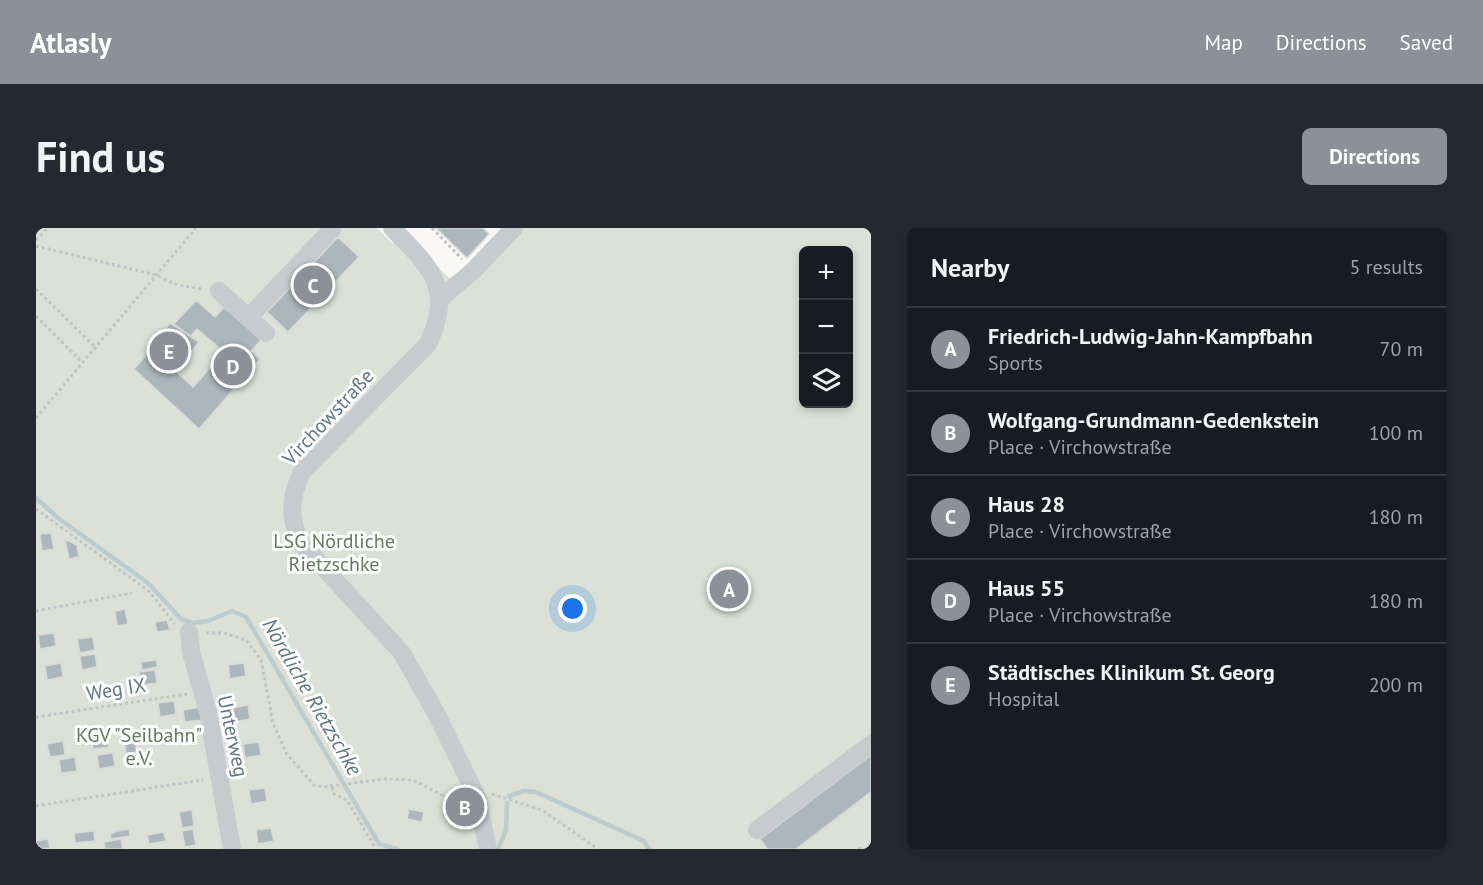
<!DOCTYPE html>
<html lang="en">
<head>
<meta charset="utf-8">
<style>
  :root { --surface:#171b24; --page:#242831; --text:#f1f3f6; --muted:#9ea1a6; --line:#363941; --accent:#8c9099 }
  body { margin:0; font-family:"PT Sans",sans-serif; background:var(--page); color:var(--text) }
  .controls { position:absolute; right:18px; top:18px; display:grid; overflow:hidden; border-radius:9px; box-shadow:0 3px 9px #0003 }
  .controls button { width:54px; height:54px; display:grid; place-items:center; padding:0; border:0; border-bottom:2px solid var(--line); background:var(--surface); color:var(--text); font:30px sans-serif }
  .you { position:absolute; left:537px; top:381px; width:21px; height:21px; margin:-15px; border:4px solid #fff; border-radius:50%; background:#1a73e8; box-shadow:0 0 0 9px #1a73e833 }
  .badge { display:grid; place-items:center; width:39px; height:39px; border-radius:50%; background:var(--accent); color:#fff; font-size:20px; font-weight:700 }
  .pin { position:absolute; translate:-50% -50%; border:3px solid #fff; box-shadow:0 2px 6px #0006 }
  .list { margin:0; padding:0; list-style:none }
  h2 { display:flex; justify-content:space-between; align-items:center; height:78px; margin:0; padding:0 24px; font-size:26px }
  h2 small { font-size:20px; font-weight:400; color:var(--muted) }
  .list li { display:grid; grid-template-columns:39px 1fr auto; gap:18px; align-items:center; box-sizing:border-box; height:84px; padding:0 24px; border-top:2px solid var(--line) }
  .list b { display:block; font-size:22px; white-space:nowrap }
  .list p { margin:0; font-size:20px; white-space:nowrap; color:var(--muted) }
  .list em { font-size:20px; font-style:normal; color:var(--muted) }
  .icon { flex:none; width:33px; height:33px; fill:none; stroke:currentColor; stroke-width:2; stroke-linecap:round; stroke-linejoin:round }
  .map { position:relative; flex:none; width:835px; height:621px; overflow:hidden; border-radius:9px }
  header { display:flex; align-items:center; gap:36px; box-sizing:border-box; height:84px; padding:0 30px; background:var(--accent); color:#fff }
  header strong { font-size:28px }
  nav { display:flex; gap:33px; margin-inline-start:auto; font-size:21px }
  .intro { display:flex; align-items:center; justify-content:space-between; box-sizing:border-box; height:144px; padding:0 36px }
  h1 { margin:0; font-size:42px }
  .button { padding:15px 27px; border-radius:9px; background:var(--accent); color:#fff; font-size:21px; font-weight:700 }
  main { display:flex; gap:36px; padding:0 36px }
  aside { flex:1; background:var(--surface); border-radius:9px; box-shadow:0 3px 9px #0003 }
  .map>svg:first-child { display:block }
</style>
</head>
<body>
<header>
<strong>Atlasly</strong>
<nav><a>Map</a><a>Directions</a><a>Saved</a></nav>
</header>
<div class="intro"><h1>Find us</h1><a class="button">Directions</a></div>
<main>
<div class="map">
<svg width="835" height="621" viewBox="0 0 835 621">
  <rect width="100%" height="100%" fill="#f9f8f6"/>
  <path fill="#dbe1d6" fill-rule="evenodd" d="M 0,0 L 341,0 L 356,15 L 367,3 L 413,50 L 423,46 L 486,0 L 835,0 L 835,621 L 0,621 ZM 768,22 L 812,22 L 812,176 L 768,176 Z"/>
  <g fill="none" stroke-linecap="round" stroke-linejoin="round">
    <path stroke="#bccbce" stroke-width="4.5" d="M 0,270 L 22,290 L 112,355 L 145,391 L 157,395 L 172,393 L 196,383 L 210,389 L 343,616 L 361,621
      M 473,568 L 488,563 L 500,564 L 608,613 L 613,621
      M 462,621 L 470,602 L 471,575"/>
  </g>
  <path fill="#acb7bc" stroke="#dadad8" stroke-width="1.5" d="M 400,0 L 447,0 L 453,6 L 431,30 Z
    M 302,9 L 323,29 L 252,104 L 231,84 Z
    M 160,72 L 179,89 L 188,79 L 225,112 L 215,123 L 224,131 L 163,201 L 98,141 L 128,107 L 126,106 L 134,95 L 163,114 L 154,125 L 145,119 L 131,135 L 157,159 L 188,124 L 161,101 L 155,108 L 138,96 Z
    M 15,305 L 18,321 L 6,323 L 4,306 Z
    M 29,311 L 41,317 L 43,329 L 33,331 Z
    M 89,381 L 92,396 L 81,398 L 79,383 Z
    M 131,392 L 134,402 L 121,404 L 119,394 Z
    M 18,405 L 20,418 L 4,421 L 2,407 Z
    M 57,409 L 59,422 L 44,425 L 41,411 Z
    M 59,426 L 61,439 L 46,442 L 44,428 Z
    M 120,432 L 122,439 L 106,442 L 105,434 Z
    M 25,435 L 27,449 L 11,452 L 9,438 Z
    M 208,435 L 210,448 L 194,451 L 192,437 Z
    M 119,442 L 121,455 L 105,457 L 103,444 Z
    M 138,473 L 140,486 L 124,489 L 122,475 Z
    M 212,477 L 214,491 L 198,494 L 196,480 Z
    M 165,479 L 167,492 L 149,494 L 147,482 Z
    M 115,500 L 118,515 L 109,516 L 107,501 Z
    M 71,505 L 73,519 L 57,521 L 55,508 Z
    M 27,513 L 29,527 L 14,529 L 11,516 Z
    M 99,514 L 101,524 L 90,526 L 89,516 Z
    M 223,514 L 225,527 L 209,530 L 207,516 Z
    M 77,525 L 79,538 L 63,541 L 61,527 Z
    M 835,527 L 835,564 L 760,621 L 731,621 L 724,611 Z
    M 39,529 L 41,543 L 25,545 L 23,532 Z
    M 229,560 L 231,573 L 215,576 L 213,562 Z
    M 373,581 L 388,584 L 386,594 L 371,591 Z
    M 156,582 L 158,598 L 146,600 L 143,584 Z
    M 235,600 L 238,613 L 222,616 L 220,602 Z
    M 93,601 L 94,608 L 75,611 L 74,607 L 78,604 Z
    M 157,601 L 160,617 L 149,619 L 146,603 Z
    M 58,603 L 59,613 L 39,615 L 38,605 Z
    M 128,604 L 130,613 L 113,616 L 111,607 Z
    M 12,611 L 14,620 L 0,621 L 0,613 Z
    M 85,611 L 87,621 L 69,621 L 68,614 Z"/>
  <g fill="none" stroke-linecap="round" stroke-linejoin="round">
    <path stroke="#c1c4c6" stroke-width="3" stroke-dasharray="3 3" stroke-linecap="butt" d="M 396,0 L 426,31
      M 0,12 L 12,0
      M 0,18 L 120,47 L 142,57 L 166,61
      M 0,61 L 60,120
      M 0,88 L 47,135
      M 0,190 L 160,0
      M 0,281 L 113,363 L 139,396
      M 0,383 L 96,365
      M 170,405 L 188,405 L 210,412 L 225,432 L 237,495 L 250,525 L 278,557 L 287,559 L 349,551 L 377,552 L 417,573 L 423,572
      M 0,489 L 151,466
      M 296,559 L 298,566 L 311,572 L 340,621
      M 456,566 L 506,582 L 562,621
      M 0,578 L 167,552
      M 823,619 L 824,621"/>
    <path stroke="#c6cbce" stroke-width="18" d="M 356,0 C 395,40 418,59 392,116 L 266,244 C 254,269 253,288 264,314 L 366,425 L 401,487 L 441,569 L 452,621
      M 183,63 L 230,105
      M 404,71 L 437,43 L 478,0
      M 213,89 L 297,0
      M 153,404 L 155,424 L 172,484 L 196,621
      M 721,602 L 835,516"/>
  </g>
  <g text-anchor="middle" stroke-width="6" stroke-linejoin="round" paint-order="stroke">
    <g font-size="20" fill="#617884" stroke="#fff">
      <text transform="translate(292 189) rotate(-47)" y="7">Virchowstraße</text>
      <text transform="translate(80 461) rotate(-9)" y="7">Weg IX</text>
      <text transform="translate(197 508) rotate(78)" y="7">Unterweg</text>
    </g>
    <g font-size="20" fill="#677a60" stroke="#fff">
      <text x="298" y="320">LSG Nördliche<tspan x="298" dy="23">Rietzschke</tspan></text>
      <text x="103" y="514">KGV "Seilbahn"<tspan x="103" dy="23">e.V.</tspan></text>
    </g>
    <g font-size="21" font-style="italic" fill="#5c787e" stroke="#fff">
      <text transform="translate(276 469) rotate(60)" y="7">Nördliche Rietzschke</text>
    </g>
  </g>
</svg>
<div class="controls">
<button>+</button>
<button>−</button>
<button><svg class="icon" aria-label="layers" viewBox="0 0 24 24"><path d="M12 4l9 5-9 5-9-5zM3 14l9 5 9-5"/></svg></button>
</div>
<div class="you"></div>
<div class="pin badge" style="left:693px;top:361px">A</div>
<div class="pin badge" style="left:429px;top:579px">B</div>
<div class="pin badge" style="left:277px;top:57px">C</div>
<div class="pin badge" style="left:197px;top:138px">D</div>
<div class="pin badge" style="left:133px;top:123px">E</div>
</div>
<aside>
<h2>Nearby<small>5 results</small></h2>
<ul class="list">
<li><span class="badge">A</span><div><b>Friedrich-Ludwig-Jahn-Kampfbahn</b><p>Sports</p></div><em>70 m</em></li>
<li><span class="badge">B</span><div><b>Wolfgang-Grundmann-Gedenkstein</b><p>Place · Virchowstraße</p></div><em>100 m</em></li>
<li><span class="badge">C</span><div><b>Haus 28</b><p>Place · Virchowstraße</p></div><em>180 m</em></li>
<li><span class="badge">D</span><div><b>Haus 55</b><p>Place · Virchowstraße</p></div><em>180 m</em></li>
<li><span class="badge">E</span><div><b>Städtisches Klinikum St. Georg</b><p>Hospital</p></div><em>200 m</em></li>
</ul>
</aside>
</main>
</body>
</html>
